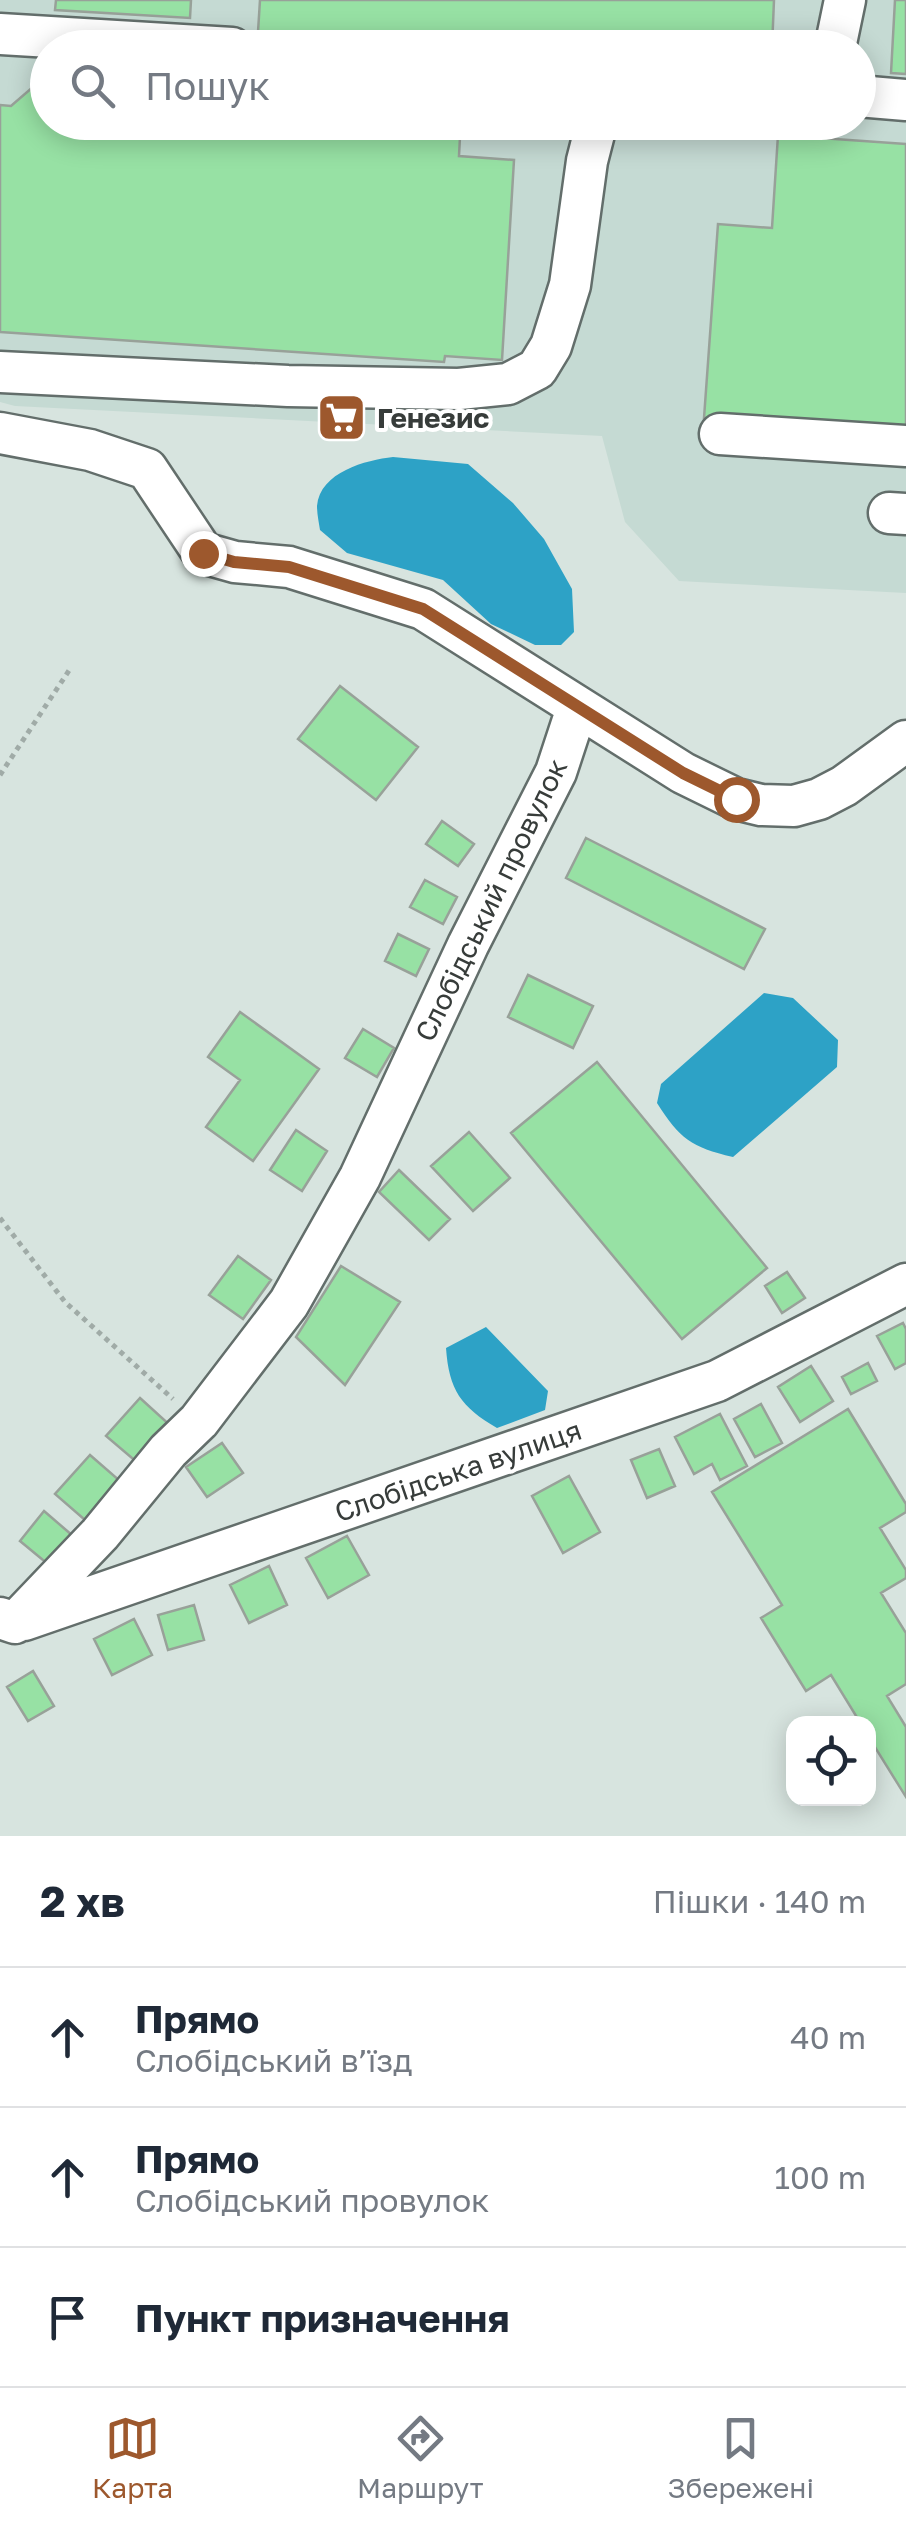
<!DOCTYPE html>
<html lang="uk">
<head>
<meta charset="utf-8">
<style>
  :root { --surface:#fff; --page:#f6f6f7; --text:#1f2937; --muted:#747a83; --line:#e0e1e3; --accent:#9d582d }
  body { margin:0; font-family:"Golos Text",sans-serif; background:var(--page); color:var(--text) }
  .controls { position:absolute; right:30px; bottom:30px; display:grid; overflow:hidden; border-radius:20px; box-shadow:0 5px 25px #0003 }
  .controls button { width:90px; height:90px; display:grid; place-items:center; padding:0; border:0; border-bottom:2px solid var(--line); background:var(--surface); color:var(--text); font:50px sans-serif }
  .stop { position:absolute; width:30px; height:30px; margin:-22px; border:8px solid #9d582d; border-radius:50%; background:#fff }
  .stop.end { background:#9d582d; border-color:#fff; box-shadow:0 2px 10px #0008 }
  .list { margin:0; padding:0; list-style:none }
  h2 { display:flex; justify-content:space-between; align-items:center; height:130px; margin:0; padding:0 40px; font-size:42px }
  h2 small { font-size:32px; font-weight:400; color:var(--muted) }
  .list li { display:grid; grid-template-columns:65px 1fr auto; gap:30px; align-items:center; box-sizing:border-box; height:140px; padding:0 40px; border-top:2px solid var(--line) }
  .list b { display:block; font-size:38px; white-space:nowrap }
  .list p { margin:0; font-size:32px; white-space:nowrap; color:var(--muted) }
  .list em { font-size:32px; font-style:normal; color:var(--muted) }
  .icon { flex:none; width:55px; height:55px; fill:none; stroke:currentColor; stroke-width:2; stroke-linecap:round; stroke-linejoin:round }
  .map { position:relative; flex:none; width:906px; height:1836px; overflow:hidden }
  .search { position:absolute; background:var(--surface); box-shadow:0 5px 25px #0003; left:30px; right:30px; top:30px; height:110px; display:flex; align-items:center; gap:25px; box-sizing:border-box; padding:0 35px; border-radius:55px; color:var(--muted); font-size:38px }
  .sheet { height:550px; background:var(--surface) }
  nav { display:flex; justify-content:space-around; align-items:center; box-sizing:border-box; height:140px; border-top:2px solid var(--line); background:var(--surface); font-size:28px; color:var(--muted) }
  nav a { display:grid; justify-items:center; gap:5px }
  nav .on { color:var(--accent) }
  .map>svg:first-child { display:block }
</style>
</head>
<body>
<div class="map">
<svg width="906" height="1836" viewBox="0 0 906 1836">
  <rect width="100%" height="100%" fill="#d7e4df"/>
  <path fill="#c5dad3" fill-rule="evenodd" d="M 0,0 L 906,0 L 906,593 L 679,581 L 625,522 L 602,436 L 15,406 L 0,402 ZM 48,48 L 858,48 L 858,122 L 48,122 Z"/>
  <path fill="#2da2c6" d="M 393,457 L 468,464 L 513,503 L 544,539 L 572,589 L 574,632 L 561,645 L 535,645 L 491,624 L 443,580 L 347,553 L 320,530 C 319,523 317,514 317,506 C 320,472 366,460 393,457 Z
    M 764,993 L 793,998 L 838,1040 L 837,1067 L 733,1157 C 691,1147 680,1139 657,1103 L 661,1084 Z
    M 486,1327 L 548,1391 L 545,1410 L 497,1428 C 461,1407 449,1390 446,1348 Z"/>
  <path fill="#97e1a4" stroke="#98a199" stroke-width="2.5" d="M 56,0 L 191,0 L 190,18 L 55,10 Z
    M 260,0 L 774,0 L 772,48 L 580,48 L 258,32 Z
    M 895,0 L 906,0 L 906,74 L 891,73 Z
    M 48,74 L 48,122 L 364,122 L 364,131 L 460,137 L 459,156 L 514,160 L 502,360 L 445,356 L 444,362 L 0,332 L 0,105 L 11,106 Z
    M 778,135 L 906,144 L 906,432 L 704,418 L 718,224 L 772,228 Z
    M 340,686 L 418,747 L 376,800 L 298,739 Z
    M 442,821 L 474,844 L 458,866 L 426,844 Z
    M 586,838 L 765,929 L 744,969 L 566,878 Z
    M 425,880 L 457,897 L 443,924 L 410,907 Z
    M 398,934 L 429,949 L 416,976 L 385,961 Z
    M 528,975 L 593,1006 L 573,1048 L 508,1017 Z
    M 240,1012 L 319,1069 L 253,1161 L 206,1127 L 240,1080 L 208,1057 Z
    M 363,1029 L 394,1048 L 377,1077 L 345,1058 Z
    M 597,1062 L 767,1268 L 682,1339 L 511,1133 Z
    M 296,1130 L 327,1151 L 302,1191 L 270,1170 Z
    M 469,1132 L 510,1178 L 473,1211 L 431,1166 Z
    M 399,1170 L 450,1219 L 429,1240 L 379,1192 Z
    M 238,1256 L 271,1280 L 243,1319 L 209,1295 Z
    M 341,1266 L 400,1302 L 345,1385 L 296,1337 Z
    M 787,1272 L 805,1298 L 782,1313 L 765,1286 Z
    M 903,1323 L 906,1329 L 906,1363 L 895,1369 L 877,1336 Z
    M 868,1363 L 877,1381 L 851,1394 L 842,1377 Z
    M 811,1366 L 833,1401 L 800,1422 L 778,1387 Z
    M 140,1398 L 172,1427 L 139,1464 L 106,1436 Z
    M 761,1404 L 782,1443 L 755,1457 L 734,1419 Z
    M 848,1409 L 906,1504 L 906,1512 L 880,1528 L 906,1570 L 906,1578 L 881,1593 L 906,1633 L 906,1684 L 887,1696 L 906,1727 L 906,1797 L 868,1736 L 868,1724 L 861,1724 L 831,1675 L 806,1691 L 761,1618 L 782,1605 L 712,1492 Z
    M 720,1414 L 747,1466 L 720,1480 L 712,1464 L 694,1474 L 675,1437 Z
    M 222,1443 L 243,1473 L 207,1497 L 186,1467 Z
    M 659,1449 L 675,1486 L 647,1498 L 631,1460 Z
    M 90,1455 L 120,1481 L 85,1520 L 55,1494 Z
    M 569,1476 L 600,1532 L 563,1553 L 532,1496 Z
    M 44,1511 L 73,1536 L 49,1565 L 20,1541 Z
    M 347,1536 L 369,1575 L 328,1598 L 306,1558 Z
    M 269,1566 L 287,1605 L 249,1623 L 230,1585 Z
    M 194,1605 L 204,1640 L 168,1650 L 158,1615 Z
    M 134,1619 L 152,1655 L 112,1675 L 94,1639 Z
    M 33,1671 L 54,1706 L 28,1721 L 7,1687 Z"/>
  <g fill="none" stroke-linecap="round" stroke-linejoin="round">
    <defs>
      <path id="minor" d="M 0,34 L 232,48
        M 835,48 L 845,0
        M 858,96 L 906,100
        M 0,372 L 288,386 L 459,389 L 508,384 L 537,369 L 551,346 L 570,285 L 587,161 L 597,122
        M 0,433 L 90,450 L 147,469 L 203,553 L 235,562 L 289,567 L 423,609 L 683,773 L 736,799 L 761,805 L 794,806 L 819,799 L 844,786 L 906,741
        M 720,434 L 906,446
        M 889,513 L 906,514
        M 0,1618 L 15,1623 L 100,1534 L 168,1451 L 199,1421 L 289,1303 L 360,1177 L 468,945 L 556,772 L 577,708
        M 24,1620 L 717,1381 L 906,1284"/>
    </defs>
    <use href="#minor" stroke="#636e6b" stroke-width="45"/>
    <path stroke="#a0aba7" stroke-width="5" stroke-dasharray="5 5" stroke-linecap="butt" d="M 0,775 L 70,669
      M 0,1218 L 65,1302 L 173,1399"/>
    <use href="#minor" stroke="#fff" stroke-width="40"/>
  </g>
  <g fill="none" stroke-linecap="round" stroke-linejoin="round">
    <path stroke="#9d582d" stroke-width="12" d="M 203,553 L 234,562 L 289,567 L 423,609 L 683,773 L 736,799"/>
  </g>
  <defs>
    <symbol id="supermarket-square" viewBox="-11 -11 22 22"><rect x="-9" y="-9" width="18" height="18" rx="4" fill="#9d582d" stroke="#fff"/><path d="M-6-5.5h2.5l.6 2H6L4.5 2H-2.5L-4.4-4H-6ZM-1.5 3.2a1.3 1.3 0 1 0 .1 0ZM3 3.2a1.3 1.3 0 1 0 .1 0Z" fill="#fff"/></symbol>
  </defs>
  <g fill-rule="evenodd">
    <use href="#supermarket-square" x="314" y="390" width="55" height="55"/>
  </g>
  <g text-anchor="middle" stroke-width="8" stroke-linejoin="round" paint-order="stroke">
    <g font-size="28" font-weight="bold" fill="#373c3a" stroke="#fff" text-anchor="start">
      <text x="377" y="428">Генезис</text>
    </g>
    <g font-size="28" fill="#373c3a" stroke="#fff">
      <text transform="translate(491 900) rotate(-64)" y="10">Слобідський провулок</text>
      <text transform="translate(458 1471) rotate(-19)" y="10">Слобідська вулиця</text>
    </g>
  </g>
</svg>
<div class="controls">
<button><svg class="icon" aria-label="locate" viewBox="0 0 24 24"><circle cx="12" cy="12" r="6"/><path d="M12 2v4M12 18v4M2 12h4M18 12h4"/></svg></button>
</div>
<div class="stop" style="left:736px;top:799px"></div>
<div class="stop end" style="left:203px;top:553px"></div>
<div class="search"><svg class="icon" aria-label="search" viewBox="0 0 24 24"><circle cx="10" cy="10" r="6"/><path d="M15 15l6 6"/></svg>Пошук</div>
</div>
<section class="sheet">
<h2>2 хв<small>Пішки · 140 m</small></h2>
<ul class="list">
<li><svg class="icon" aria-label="ahead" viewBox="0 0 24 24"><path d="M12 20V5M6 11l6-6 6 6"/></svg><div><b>Прямо</b><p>Слобідський в’їзд</p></div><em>40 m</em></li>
<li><svg class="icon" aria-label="ahead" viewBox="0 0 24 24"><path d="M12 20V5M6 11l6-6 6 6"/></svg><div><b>Прямо</b><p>Слобідський провулок</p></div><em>100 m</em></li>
<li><svg class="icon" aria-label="arrive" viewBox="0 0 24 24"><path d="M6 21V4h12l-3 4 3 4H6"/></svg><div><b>Пункт призначення</b></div></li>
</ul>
</section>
<nav>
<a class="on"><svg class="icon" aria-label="map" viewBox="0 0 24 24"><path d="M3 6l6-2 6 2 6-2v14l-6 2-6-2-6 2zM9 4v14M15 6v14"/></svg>Карта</a>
<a><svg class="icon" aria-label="directions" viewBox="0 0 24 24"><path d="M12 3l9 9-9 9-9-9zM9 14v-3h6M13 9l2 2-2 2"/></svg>Маршрут</a>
<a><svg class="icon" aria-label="saved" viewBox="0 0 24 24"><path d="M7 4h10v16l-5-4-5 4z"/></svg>Збережені</a>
</nav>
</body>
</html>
